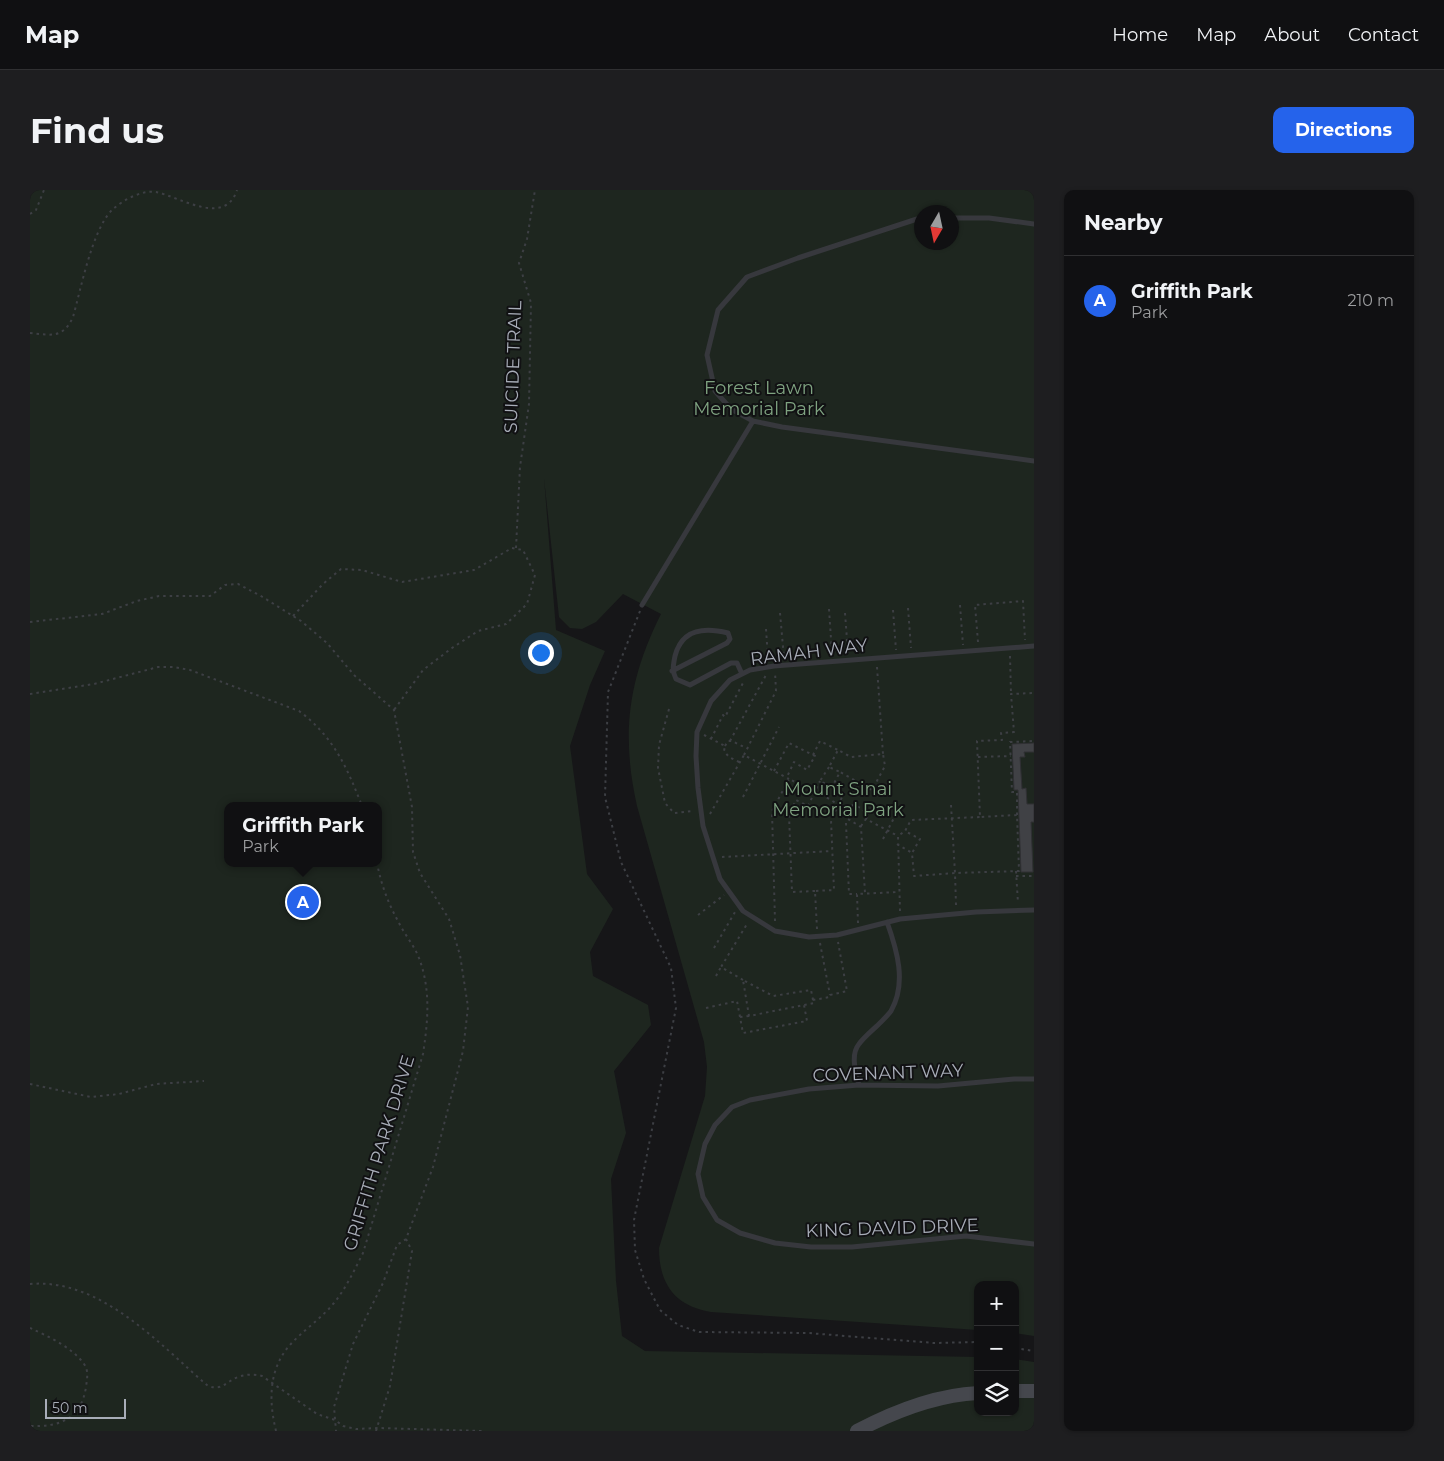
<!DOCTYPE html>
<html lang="en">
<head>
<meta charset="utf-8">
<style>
  :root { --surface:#101012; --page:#1e1e20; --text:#f1f3f6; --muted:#9c9d9f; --line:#303032; --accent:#2563eb }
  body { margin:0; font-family:Montserrat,sans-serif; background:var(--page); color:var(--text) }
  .controls { position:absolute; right:15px; bottom:15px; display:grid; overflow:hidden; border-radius:10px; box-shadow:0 1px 4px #0004 }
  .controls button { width:45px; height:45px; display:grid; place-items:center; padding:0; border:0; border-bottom:1px solid var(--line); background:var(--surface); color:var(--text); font:25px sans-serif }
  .compass { position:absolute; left:884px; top:15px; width:45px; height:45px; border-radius:50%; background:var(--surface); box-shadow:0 1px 4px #0004; rotate:189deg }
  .scale { position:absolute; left:15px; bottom:12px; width:81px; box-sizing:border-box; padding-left:5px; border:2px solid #a8adb8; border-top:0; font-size:14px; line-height:18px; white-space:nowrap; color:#a8adb8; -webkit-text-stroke:4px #111113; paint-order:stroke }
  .you { position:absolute; left:510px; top:462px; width:18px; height:18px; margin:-12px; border:4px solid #fff; border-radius:50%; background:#1a73e8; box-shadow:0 0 0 8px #1a73e833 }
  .badge { display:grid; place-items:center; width:32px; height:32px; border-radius:50%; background:var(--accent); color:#fff; font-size:16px; font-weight:700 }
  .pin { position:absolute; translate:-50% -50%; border:2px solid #fff; box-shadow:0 1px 5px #0006 }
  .popup { position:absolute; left:194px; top:612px; width:158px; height:65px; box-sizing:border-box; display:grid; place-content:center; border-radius:10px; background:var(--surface); filter:drop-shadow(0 1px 4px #0005); font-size:16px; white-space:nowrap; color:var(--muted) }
  .popup b { font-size:19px; color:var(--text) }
  .popup::after { content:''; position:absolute; left:50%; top:100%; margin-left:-10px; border:10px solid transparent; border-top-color:var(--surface) }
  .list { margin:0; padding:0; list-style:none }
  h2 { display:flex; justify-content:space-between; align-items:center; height:65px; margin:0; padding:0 20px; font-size:21px }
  h2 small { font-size:16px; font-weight:400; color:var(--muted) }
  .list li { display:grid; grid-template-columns:32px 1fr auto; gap:15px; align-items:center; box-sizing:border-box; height:90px; padding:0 20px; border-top:1px solid var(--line) }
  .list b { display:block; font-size:19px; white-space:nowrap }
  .list p { margin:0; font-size:16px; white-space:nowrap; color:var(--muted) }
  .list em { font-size:16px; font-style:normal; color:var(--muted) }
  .icon { flex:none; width:28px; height:28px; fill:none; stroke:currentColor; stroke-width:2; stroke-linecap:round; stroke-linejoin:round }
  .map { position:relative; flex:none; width:1004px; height:1241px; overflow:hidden; border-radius:10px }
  header { display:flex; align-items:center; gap:30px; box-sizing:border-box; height:70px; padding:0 25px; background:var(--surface); border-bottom:1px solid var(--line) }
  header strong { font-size:24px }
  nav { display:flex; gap:28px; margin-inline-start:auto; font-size:18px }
  .intro { display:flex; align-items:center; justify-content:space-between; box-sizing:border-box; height:120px; padding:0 30px }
  h1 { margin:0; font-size:35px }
  .button { padding:12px 22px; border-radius:10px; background:var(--accent); color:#fff; font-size:18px; font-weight:700 }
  main { display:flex; gap:30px; padding:0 30px }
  aside { flex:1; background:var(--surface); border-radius:10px; box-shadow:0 1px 4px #0004 }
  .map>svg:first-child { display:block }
</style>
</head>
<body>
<header>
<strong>Map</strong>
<nav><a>Home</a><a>Map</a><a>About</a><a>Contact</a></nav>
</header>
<div class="intro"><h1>Find us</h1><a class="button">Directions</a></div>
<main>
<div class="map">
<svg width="1004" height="1241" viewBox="0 0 1004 1241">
  <rect width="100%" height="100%" fill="#161618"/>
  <path fill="#1e261f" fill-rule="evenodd" d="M 0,0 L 1004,0 L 1004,1146 L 985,1143 L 985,1095 L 948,1095 L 948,1140 L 681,1122 C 645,1116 629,1094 629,1058 L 675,906 L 677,877 L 674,852 L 607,616 C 591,544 598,490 631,424 L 593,404 L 566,432 L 552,439 L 540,438 L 529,427 L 514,288 L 526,440 L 575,461 L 560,495 L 540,556 L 557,684 L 583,719 L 560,762 L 563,786 L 618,815 L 621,835 L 584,881 L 596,943 L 581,989 L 586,1091 L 592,1146 L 615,1161 L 948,1167 L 948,1222 L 985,1222 L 985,1169 L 1004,1172 L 1004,1241 L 0,1241 ZM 892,22 L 922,22 L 922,52 L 892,52 ZM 198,616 L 348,616 L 348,673 L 198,673 Z"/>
  <path fill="#404145" stroke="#303034" d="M 1004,553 L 1004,562 L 994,562 L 995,567 L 990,567 L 992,599 L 996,598 L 997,614 L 1004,614 L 1004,632 L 1001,632 L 1003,682 L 991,682 L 988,600 L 984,600 L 982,554 Z"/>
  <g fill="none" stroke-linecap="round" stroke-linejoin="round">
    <path stroke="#3d3f44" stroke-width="2" stroke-dasharray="2.5 4" stroke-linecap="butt" d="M 0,24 L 6,20 L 14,0
      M 0,143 C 21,145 33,149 43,127 C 51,99 62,40 82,20 C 93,10 111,0 126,2 C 150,7 195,37 207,0
      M 486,358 L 490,277 L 499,214 L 501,113 L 489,73 L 497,49 L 505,0
      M 930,415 L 933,455
      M 878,418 L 881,458
      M 799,419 L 802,464
      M 863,420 L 866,460
      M 610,421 L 578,502 L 575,607 L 591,672 L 641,778 L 646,818 L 604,1030 L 605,1060 L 614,1089 L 630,1120 L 648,1135 L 669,1142 L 778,1143 L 904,1153 L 948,1152
      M 750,423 L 754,468
      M 815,423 L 818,463
      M 263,426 L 293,394 L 311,379 L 332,380 L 372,392 L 444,380 L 482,358 L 493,360 L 505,385 L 497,414 L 476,434 L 448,441 L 422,458 L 393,480 L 364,520
      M 0,432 L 72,424 L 107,411 L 129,406 L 180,406 L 195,395 L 208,394 L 231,406 L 271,431 L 297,453 L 324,485 L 364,520 L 382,617 L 383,662 L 390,683 L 419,729 L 430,765 L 438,817 L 433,861 L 403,977 L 376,1049 L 367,1055 L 353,1093 L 323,1154 L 304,1217 L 306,1241
      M 736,439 L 738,468
      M 948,452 L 945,415 L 993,411 L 995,450
      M 980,466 L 981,504
      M 847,477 L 853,564
      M 0,504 L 64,494 L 128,477 L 144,477 L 160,480 L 269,521 C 303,546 317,577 332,616
      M 639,519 L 629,555 L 628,578 L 635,613 L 644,623 L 663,621
      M 674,545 L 695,556 L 694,561 L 699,567 L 709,572
      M 681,549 L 693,525 L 695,527 L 713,493
      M 700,551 L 736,485
      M 695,556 L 698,551 L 702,551 L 716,558
      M 714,565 L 746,501 L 745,482
      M 783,565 L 790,551 L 808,560
      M 948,567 L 981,566
      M 799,577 L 790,591 L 802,597
      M 744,581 L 759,553 L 785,566 L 777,580 L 764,572 L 757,587
      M 713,607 L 749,537
      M 921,615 L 925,683 L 989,681 L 987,625 L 950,627 L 947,551 L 972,550 L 971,543 L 984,542 L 981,504 L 1004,503
      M 816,619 L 823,615 L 831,618 L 838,625
      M 680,624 L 714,565 L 759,589
      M 987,625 L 987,602 L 982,602 L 980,552 L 1004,551
      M 836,629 L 843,615
      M 816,633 L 819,704 L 827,704
      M 831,636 L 836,629 L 868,646
      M 853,649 L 865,626
      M 867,654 L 882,663
      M 692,667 L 802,661
      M 986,681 L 988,713
      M 986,686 L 1004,686
      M 785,701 L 762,702 L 759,625 L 766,610 L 778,616 L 790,591
      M 926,715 L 925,683 L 884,686 L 882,663 L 890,649 L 875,641 L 881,630 L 950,627
      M 870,721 L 868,646 L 875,641
      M 668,725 L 694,705
      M 745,731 L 742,621 L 759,589 L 794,606 L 816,619 L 818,629 L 831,637 L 835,703
      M 828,733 L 827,704 L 868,702
      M 787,739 L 785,701 L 804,700 L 801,630 L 814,603 L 802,597 L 810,582 L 842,600 L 855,576 L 853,564 L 821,567 L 808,560 L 799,577 L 810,582
      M 790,753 L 800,805
      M 684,758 L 705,722
      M 686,786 L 691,777
      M 713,790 L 691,777 L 717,734
      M 783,810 L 781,800 L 743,806 L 713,790 L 719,826 L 784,813 L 783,810 L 800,807 L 800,805 L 817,801 L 808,752
      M 676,818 L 707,811 L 713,843 L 777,831 L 774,815
      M 710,827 L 719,826
      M 0,894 L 61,907 L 89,904 L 126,894 L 174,891
      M 0,1094 C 71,1088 129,1154 178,1196 C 193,1201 195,1192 208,1187 C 216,1184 224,1184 232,1186 L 287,1224 L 305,1230 L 313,1236 L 326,1239 L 348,1238 L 453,1241
      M 0,1138 C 18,1146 43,1158 54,1174 C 59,1181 57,1189 56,1197 C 51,1229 30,1237 0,1236
      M 985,1158 L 1004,1161
      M 246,1241 C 239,1212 238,1181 259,1156 C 272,1141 290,1130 304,1113 C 316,1098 324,1081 333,1063 L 393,864 C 398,831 401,800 389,768 C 384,755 374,744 368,731 C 358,713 351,694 347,673
      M 346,1241 L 360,1196 L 382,1061 L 376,1049"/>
    <path stroke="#37383d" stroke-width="5" d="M 892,28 L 887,29 L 768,68 L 717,87 L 688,120 L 677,165 L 685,201 L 701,219 L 723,231 L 752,237 L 1004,271
      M 922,28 L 959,28 L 1004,34
      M 612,415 L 723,231
      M 1004,456 L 744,476 L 720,480 L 700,490 L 681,511 L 667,542 L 666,566 L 668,598 L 673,636 L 690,689 L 713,721 L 745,741 L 779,747 L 807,745 L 870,729 L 946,722 L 1004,720
      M 642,481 L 697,453 L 700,449 L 698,443 C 674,437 652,439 645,466 C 643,476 642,481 646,489 L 660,495 L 701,473 L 707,473 L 712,484
      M 1004,889 L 984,889 L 908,896 L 829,895 L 779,899 L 720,910 L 702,917 L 685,935 L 675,954 L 668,984 L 673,1007 L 687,1030 L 710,1043 L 745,1053 L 781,1057 L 822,1057 L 936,1046 L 1004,1054
      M 829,895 C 826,883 820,865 829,854 C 834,847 844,839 851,832 C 854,829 858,825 861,821 C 877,793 867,760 857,732"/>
    <path stroke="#45474d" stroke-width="14" d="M 985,1201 L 1004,1201
      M 827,1241 C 863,1222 907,1205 948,1203"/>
  </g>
  <g text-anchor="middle" stroke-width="4" stroke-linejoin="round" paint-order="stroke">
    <g font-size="18" fill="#a8adb8" stroke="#111113">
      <text transform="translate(483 177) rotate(-88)" y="6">SUICIDE TRAIL</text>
      <text transform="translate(779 462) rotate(-7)" y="6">RAMAH WAY</text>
      <text transform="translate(858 883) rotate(-2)" y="6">COVENANT WAY</text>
      <text transform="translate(349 963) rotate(-73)" y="6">GRIFFITH PARK DRIVE</text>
      <text transform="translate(862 1038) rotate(-2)" y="6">KING DAVID DRIVE</text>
    </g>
    <g font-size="18" fill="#7fa381" stroke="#111113">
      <text x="729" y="204">Forest Lawn<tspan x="729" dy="21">Memorial Park</tspan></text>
      <text x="808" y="605">Mount Sinai<tspan x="808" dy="21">Memorial Park</tspan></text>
    </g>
  </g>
</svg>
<div class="controls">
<button>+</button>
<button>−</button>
<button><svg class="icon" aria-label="layers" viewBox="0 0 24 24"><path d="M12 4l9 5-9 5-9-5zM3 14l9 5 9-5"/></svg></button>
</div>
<svg class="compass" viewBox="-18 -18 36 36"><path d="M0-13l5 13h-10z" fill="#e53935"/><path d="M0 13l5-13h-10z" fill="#9c9d9f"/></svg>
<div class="scale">50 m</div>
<div class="you"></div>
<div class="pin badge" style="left:273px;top:712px">A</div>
<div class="popup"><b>Griffith Park</b>Park</div>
</div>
<aside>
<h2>Nearby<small></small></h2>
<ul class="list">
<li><span class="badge">A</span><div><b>Griffith Park</b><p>Park</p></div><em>210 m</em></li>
</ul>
</aside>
</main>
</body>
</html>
